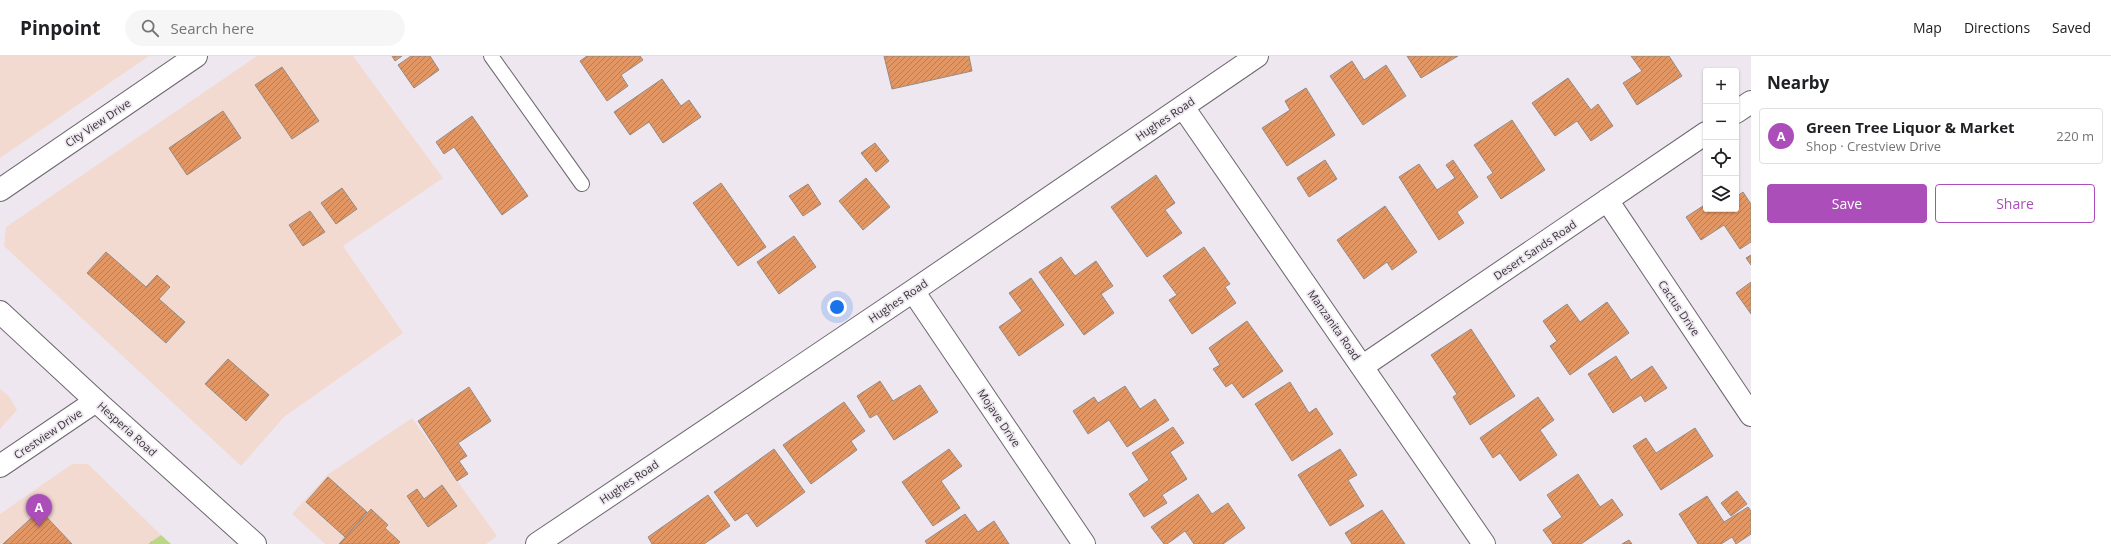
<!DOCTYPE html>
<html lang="en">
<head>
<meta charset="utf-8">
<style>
  :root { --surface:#fff; --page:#f6f6f6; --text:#202124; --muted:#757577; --line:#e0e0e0; --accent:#ab4eb9 }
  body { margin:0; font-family:"Open Sans",sans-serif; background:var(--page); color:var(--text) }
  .controls { position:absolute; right:12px; top:12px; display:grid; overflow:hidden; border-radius:4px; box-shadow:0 1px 3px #0004 }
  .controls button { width:36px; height:36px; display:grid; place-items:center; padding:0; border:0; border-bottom:1px solid var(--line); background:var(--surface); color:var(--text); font:20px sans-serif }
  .you { position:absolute; left:837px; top:251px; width:14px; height:14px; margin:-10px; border:3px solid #fff; border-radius:50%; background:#1a73e8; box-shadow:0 0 0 6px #1a73e833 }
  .badge { display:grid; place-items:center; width:26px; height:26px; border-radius:50%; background:var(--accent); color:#fff; font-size:13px; font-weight:700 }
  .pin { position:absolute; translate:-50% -33px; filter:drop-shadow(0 1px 2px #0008) }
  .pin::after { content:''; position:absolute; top:21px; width:14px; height:12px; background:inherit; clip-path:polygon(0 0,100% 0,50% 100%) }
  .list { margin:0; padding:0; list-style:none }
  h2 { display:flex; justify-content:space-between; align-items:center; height:52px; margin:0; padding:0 16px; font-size:17px }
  h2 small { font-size:13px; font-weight:400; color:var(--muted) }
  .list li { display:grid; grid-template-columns:26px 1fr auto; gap:12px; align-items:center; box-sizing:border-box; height:56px; margin:0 8px 8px; padding:0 8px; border:1px solid var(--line); border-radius:4px }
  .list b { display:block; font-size:15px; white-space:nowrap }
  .list p { margin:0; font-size:13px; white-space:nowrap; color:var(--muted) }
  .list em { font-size:13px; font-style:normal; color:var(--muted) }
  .actions { display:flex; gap:8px; padding:12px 16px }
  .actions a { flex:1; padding:9px 0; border:1px solid var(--accent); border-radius:4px; text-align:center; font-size:14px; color:var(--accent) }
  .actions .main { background:var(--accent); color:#fff }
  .icon { flex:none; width:22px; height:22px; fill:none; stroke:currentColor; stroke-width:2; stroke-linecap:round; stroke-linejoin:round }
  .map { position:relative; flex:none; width:1751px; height:488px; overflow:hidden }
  header { display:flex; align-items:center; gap:24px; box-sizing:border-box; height:56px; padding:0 20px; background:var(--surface); border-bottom:1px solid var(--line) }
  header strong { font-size:19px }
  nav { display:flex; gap:22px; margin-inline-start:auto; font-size:14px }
  .search { width:280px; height:36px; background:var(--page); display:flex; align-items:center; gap:10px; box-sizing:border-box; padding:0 14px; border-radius:22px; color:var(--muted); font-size:15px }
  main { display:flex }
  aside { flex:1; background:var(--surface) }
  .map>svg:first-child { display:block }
</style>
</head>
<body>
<header>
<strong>Pinpoint</strong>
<div class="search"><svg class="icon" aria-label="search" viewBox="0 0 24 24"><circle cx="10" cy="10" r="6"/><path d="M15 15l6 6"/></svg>Search here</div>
<nav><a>Map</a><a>Directions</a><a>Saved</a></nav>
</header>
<main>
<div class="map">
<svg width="1751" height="488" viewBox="0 0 1751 488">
  <defs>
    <pattern id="grass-tufts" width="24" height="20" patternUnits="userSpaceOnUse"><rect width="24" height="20" fill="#bbd684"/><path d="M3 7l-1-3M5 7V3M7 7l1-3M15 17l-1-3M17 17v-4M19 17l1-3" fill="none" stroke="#a1b873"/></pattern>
    <pattern id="building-hatch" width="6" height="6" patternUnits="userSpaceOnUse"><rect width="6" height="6" fill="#e29663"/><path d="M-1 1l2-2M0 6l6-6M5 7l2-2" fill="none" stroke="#b87b52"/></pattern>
  </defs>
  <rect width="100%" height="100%" fill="#eee7f0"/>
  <path fill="#f3dad1" d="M 0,0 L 149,0 L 0,102 Z
    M 257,0 L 353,0 L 443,122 L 343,190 L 403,277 L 284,361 L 241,410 L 4,190 L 6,171 Z
    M 0,333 L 9,340 L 17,354 L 0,373 Z
    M 412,362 L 497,480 L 486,488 L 325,488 L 292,458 L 327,419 Z
    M 72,408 L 88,408 L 161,479 L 148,488 L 0,488 L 0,458 Z"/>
  <path fill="url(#grass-tufts)" d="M 161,479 L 171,488 L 148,488 Z"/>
  <path fill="url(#building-hatch)" stroke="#958c86" d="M 392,0 L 402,0 L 395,5 Z
    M 411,0 L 430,0 L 439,14 L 414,32 L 398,9 Z
    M 587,0 L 640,0 L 643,4 L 621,19 L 628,30 L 607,45 L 580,5 Z
    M 884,0 L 969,0 L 972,15 L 892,33 Z
    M 1407,0 L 1458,0 L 1421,22 Z
    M 1631,0 L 1669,0 L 1682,20 L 1637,49 L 1623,27 L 1642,15 Z
    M 1352,5 L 1364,24 L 1386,9 L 1406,40 L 1363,69 L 1330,20 Z
    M 282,11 L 319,65 L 292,83 L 255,29 Z
    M 1568,22 L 1591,54 L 1598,48 L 1613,70 L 1591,85 L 1577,65 L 1555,80 L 1532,47 Z
    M 662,23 L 681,50 L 689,44 L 701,61 L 663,87 L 649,66 L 630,79 L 614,56 Z
    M 1306,32 L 1335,79 L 1287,110 L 1262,72 L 1290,54 L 1285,45 Z
    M 223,55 L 241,82 L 187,119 L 169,92 Z
    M 472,60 L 528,140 L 502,159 L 454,91 L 444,98 L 436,86 Z
    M 1512,64 L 1545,114 L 1501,143 L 1487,121 L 1493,117 L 1474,89 Z
    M 875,87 L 889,105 L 876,116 L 861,97 Z
    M 1325,104 L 1337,123 L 1309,141 L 1297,122 Z
    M 1453,104 L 1478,141 L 1457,156 L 1464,167 L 1439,184 L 1399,121 L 1419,108 L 1437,134 L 1455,122 L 1446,109 Z
    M 1156,119 L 1175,147 L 1165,154 L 1182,177 L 1147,201 L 1111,151 Z
    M 866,122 L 890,151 L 863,174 L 839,145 Z
    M 721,127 L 766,191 L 738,210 L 693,147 Z
    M 808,128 L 821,148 L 803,160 L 789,140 Z
    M 342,132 L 357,153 L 336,168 L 321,147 Z
    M 1743,136 L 1751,148 L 1751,186 L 1740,193 L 1724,169 L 1701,184 L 1686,161 L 1706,148 L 1706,153 L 1736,153 L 1736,141 Z
    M 1385,150 L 1417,196 L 1392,214 L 1387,206 L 1364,223 L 1337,184 Z
    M 310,155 L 325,176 L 303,190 L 289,169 Z
    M 794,180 L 816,211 L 779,238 L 757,206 Z
    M 1204,191 L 1230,228 L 1225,231 L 1236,247 L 1192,278 L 1169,244 L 1177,239 L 1163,220 Z
    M 106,196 L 146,231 L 157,219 L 170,231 L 159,243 L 185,266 L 166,287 L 87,217 Z
    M 1751,199 L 1751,209 L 1746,202 Z
    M 1061,201 L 1075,220 L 1096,205 L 1113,230 L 1101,238 L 1114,257 L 1084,279 L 1039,216 Z
    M 1031,222 L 1064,269 L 1019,300 L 999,271 L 1022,255 L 1009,237 Z
    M 1751,226 L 1751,258 L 1736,237 Z
    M 1607,246 L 1629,277 L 1570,319 L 1550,290 L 1557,285 L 1543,265 L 1567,248 L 1580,266 Z
    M 1247,265 L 1283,315 L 1243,342 L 1232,327 L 1226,331 L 1213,313 L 1220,309 L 1209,292 Z
    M 1471,273 L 1515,340 L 1470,369 L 1453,341 L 1457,338 L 1431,299 Z
    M 1616,300 L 1631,324 L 1652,310 L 1667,332 L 1645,346 L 1641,339 L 1613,357 L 1588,318 Z
    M 228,303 L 269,339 L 246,365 L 205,328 Z
    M 880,325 L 893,345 L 920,329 L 938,356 L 894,384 L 877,358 L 870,362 L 857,340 Z
    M 1290,326 L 1309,357 L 1316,352 L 1333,378 L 1292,405 L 1255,348 Z
    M 1125,330 L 1140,353 L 1155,343 L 1169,364 L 1127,391 L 1109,364 L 1088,378 L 1073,355 L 1094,341 L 1098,347 Z
    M 469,331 L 491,365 L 458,387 L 467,400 L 459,405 L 468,418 L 457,425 L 418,365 Z
    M 1538,341 L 1554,364 L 1540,374 L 1557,399 L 1520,425 L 1500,397 L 1493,402 L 1480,382 Z
    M 844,346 L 865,375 L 851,385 L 857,394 L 811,428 L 783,389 Z
    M 1173,371 L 1184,387 L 1170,396 L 1187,423 L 1162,439 L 1167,447 L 1144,461 L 1129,438 L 1149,424 L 1132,397 Z
    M 1695,372 L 1713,400 L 1661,434 L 1633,390 L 1646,382 L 1656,397 Z
    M 774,393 L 805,436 L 757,471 L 747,457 L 735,465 L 714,436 Z
    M 949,393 L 962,410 L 941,425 L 960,452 L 933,470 L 902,426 Z
    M 1340,393 L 1357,419 L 1348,424 L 1364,450 L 1330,470 L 1298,419 Z
    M 1578,418 L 1600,451 L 1612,443 L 1623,459 L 1581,488 L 1553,488 L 1543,474 L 1562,461 L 1547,439 Z
    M 328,421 L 367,456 L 345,481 L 306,446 Z
    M 442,429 L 457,450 L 428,471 L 407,440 L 417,433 L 424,443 Z
    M 1737,435 L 1747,448 L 1731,460 L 1721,447 Z
    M 1198,438 L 1212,458 L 1228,447 L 1245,472 L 1223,488 L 1194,488 L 1185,475 L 1167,488 L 1164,488 L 1151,471 Z
    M 708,439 L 730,470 L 704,488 L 652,488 L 648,481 Z
    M 1707,440 L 1724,466 L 1748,451 L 1751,455 L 1751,478 L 1736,488 L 1732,481 L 1721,488 L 1698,488 L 1679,458 Z
    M 371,453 L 388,469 L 385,472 L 400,486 L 398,488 L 339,488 Z
    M 40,454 L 72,488 L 3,488 Z
    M 1382,454 L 1405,488 L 1352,488 L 1345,477 Z
    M 965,458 L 978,476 L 994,465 L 1009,488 L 927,488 L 925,485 Z
    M 1629,484 L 1632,488 L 1622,488 Z"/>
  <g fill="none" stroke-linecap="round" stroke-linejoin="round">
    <defs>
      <path id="service" d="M 491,0 L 582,128"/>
      <path id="minor" d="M 1183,51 L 1484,488
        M 1736,56 L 1751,46
        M 0,134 L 196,0
        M 1607,144 L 1751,359
        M 913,235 L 1084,488
        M 1363,310 L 1706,77
        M 0,410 L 96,345
        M 537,488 L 913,235 L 1257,0"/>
      <path id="secondary" d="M 0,256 L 96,345 L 255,488"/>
    </defs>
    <use href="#service" stroke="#6c666e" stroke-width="16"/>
    <use href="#minor" stroke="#6c666e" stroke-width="24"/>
    <use href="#secondary" stroke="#6c666e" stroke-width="24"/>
    <use href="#service" stroke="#fff" stroke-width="14"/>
    <use href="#minor" stroke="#fff" stroke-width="22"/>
    <use href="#secondary" stroke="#fff" stroke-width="22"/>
  </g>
  <g text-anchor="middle" stroke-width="3.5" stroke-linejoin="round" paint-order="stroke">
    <g font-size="11" fill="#373437" stroke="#eee7f0">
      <text transform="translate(1165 63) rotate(-34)" y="4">Hughes Road</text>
      <text transform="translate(98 67) rotate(-34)" y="4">City View Drive</text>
      <text transform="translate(1535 194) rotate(-34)" y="4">Desert Sands Road</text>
      <text transform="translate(898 245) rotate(-34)" y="4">Hughes Road</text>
      <text transform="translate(1679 252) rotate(56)" y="4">Cactus Drive</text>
      <text transform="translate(1334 269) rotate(55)" y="4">Manzanita Road</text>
      <text transform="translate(999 362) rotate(56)" y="4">Mojave Drive</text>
      <text transform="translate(127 373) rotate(42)" y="4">Hesperia Road</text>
      <text transform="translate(48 378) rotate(-34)" y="4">Crestview Drive</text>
      <text transform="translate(629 426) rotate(-34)" y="4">Hughes Road</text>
    </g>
  </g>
</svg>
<div class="controls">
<button>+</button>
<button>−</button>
<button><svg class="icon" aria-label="locate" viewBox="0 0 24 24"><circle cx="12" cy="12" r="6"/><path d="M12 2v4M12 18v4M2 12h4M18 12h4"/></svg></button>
<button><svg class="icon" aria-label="layers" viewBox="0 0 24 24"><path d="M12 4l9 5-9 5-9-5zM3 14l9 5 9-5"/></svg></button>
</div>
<div class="you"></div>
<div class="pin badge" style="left:39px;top:471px">A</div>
</div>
<aside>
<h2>Nearby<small></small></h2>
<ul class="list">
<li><span class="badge">A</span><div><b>Green Tree Liquor &amp; Market</b><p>Shop · Crestview Drive</p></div><em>220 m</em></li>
</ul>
<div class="actions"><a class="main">Save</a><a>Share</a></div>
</aside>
</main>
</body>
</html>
